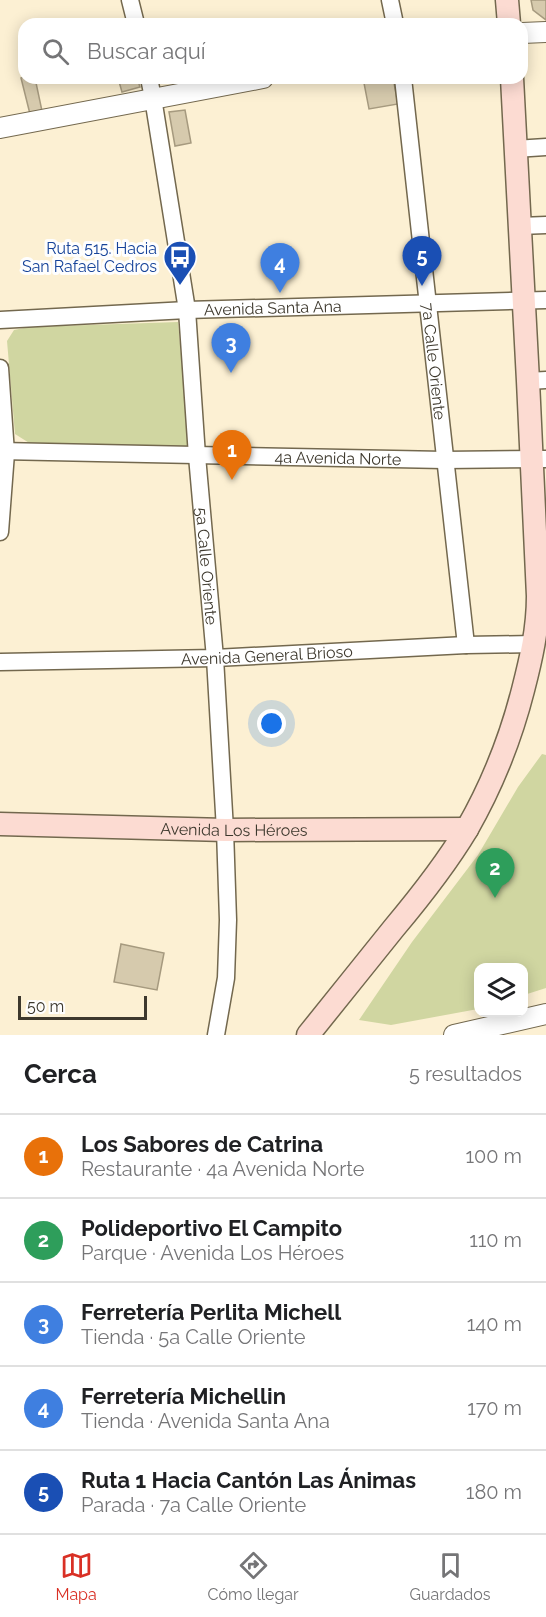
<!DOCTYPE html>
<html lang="es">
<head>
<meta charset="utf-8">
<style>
  :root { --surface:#fff; --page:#f2f2f2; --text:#202124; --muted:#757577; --line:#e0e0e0; --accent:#d93025 }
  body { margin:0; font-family:Raleway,sans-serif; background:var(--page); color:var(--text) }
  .controls { position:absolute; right:18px; bottom:18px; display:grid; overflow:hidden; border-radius:12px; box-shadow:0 3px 15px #0003 }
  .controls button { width:54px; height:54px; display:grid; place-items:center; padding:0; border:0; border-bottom:2px solid var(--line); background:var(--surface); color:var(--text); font:30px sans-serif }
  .scale { position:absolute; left:18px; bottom:15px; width:129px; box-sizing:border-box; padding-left:6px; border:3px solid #3d382d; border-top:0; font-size:16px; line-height:21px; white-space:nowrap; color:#3d382d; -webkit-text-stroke:4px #fefefe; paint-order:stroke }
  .you { position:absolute; left:272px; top:724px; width:21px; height:21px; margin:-15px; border:4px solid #fff; border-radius:50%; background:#1a73e8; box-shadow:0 0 0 9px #1a73e833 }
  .badge { display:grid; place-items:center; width:39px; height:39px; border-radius:50%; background:var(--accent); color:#fff; font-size:20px; font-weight:700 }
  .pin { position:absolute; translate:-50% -50px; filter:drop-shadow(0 2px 3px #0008) }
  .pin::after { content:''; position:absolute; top:32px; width:21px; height:18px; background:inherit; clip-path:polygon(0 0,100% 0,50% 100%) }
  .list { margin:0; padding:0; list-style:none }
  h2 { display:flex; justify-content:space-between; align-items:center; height:78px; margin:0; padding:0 24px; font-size:26px }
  h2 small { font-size:20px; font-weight:400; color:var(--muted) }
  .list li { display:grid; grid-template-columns:39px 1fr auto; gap:18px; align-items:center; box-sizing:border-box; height:84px; padding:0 24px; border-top:2px solid var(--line) }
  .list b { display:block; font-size:22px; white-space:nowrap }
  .list p { margin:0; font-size:20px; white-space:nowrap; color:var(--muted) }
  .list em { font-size:20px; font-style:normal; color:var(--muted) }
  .icon { flex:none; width:33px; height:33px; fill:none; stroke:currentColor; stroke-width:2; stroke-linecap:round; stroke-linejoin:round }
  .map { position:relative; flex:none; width:546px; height:1035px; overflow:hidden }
  .search { position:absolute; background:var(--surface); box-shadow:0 3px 15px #0003; left:18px; right:18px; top:18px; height:66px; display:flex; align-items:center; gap:15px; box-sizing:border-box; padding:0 21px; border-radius:18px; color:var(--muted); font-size:22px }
  .sheet { height:498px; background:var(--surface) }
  nav { display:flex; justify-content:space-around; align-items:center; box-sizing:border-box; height:84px; border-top:2px solid var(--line); background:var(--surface); font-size:16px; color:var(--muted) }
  nav a { display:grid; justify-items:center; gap:3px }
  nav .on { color:var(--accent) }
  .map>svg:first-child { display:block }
</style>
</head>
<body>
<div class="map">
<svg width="546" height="1035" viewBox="0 0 546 1035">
  <rect width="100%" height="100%" fill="#fcf0d3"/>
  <path fill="#d0d6a1" d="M 178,322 L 190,451 L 34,446 L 15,434 L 7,341 L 14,330 L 29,327 Z
    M 542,754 L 546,755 L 546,988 L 524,995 L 524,968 L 478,968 L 478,1009 L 391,1025 L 359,1020 L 412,942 L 478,855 L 518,787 Z"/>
  <path fill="#d6caad" stroke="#a69a7f" stroke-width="1.5" d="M 531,0 L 546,0 L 546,20 L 533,10 Z
    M 24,77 L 35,78 L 42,111 L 30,114 L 21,78 Z
    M 118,78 L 137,78 L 140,87 L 122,92 Z
    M 363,78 L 393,78 L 398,104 L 369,109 Z
    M 185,110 L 191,143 L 175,146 L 169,112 Z
    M 121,944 L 164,953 L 157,990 L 114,982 Z"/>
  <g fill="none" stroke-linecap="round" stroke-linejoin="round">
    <defs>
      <g id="minor">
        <path d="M 130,0 L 136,24"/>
        <path d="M 390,0 L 395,24"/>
        <path id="s1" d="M 149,78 L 153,98 L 187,310 L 197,456 L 215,658 L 225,830 L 228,920 L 226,978 L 216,1035"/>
        <path id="s2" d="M 403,78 C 424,267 444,456 466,645"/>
        <path d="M 515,149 L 546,147"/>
        <path d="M 520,226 L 546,225"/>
        <path id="s3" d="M 0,320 L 187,310 L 546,300"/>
        <path d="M 0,368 L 6,453 L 0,532"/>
        <path d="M 528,381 L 546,380"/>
        <path id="s4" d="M 0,451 L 444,460 L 546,459"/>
        <path id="s5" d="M 0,662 L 215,658 L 466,645 L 534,644"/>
      </g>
      <path id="tertiary" d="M 522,33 L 546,32
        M 0,128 L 263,78
        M 454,1035 L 546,1014"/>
      <g id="secondary">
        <path d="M 507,0 L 509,24"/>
        <path id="s6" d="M 0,824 L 225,830 L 467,829"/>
        <path d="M 308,1035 C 337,999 365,964 394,928 C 420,897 446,864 467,829 C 491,787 511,737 523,690 C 531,659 538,629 538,596 L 528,381 L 512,78"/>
      </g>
    </defs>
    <use href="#minor" stroke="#73684e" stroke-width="19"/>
    <use href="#tertiary" stroke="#73684e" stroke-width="22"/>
    <use href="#secondary" stroke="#73684e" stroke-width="25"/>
    <use href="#minor" stroke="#fff" stroke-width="16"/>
    <use href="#tertiary" stroke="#fff" stroke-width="20"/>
    <use href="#secondary" stroke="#fcdbd2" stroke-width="22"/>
  </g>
  <defs>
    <symbol id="bus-pin" viewBox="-11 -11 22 30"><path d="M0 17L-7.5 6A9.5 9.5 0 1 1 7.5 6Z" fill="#1a4fb4" stroke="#fefefe"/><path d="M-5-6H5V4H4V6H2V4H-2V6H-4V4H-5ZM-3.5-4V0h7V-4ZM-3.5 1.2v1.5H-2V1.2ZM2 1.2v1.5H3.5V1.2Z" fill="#fff"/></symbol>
  </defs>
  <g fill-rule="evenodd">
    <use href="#bus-pin" x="161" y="238" width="38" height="52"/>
  </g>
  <g text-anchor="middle" stroke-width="6" stroke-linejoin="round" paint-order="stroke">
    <g font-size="16" fill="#164399" stroke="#fefefe" text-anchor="end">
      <text x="157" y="254">Ruta 515. Hacia<tspan x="157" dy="18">San Rafael Cedros</tspan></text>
    </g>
    <g font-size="16" fill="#3d382d" stroke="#fefefe">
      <text dy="6" stroke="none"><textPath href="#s3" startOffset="273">Avenida Santa Ana</textPath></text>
      <text dy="6" stroke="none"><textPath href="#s2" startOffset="285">7a Calle Oriente</textPath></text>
      <text dy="6" stroke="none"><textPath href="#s4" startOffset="338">4a Avenida Norte</textPath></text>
      <text dy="6" stroke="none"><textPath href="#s1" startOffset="492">5a Calle Oriente</textPath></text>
      <text dy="6" stroke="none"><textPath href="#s5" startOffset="267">Avenida General Brioso</textPath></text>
      <text dy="6" stroke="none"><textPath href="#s6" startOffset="234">Avenida Los Héroes</textPath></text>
    </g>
  </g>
</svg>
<div class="controls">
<button><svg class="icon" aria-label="layers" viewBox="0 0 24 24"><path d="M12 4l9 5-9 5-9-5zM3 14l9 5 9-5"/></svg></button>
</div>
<div class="scale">50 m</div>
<div class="you"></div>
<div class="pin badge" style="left:232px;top:480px;background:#e8710a">1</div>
<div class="pin badge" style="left:495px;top:898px;background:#2e9e5b">2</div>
<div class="pin badge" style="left:231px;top:373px;background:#3f7fe0">3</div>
<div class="pin badge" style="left:280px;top:293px;background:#3f7fe0">4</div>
<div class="pin badge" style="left:422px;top:286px;background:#1a4fb4">5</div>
<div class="search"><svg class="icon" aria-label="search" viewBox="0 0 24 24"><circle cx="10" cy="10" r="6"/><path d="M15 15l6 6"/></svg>Buscar aquí</div>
</div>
<section class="sheet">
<h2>Cerca<small>5 resultados</small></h2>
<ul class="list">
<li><span class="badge" style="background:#e8710a">1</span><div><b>Los Sabores de Catrina</b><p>Restaurante · 4a Avenida Norte</p></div><em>100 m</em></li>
<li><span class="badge" style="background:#2e9e5b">2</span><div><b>Polideportivo El Campito</b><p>Parque · Avenida Los Héroes</p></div><em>110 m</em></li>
<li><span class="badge" style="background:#3f7fe0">3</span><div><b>Ferretería Perlita Michell</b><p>Tienda · 5a Calle Oriente</p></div><em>140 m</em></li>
<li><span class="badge" style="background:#3f7fe0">4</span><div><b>Ferretería Michellin</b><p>Tienda · Avenida Santa Ana</p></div><em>170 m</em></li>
<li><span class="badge" style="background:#1a4fb4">5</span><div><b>Ruta 1 Hacia Cantón Las Ánimas</b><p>Parada · 7a Calle Oriente</p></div><em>180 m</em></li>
</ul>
</section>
<nav>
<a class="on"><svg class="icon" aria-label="map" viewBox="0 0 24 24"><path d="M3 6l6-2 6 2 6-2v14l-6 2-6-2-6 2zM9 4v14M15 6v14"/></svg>Mapa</a>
<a><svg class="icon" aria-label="directions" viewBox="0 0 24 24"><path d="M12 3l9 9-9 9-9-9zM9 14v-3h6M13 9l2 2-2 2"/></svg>Cómo llegar</a>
<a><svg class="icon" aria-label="saved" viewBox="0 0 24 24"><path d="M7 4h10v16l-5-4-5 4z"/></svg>Guardados</a>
</nav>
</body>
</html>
